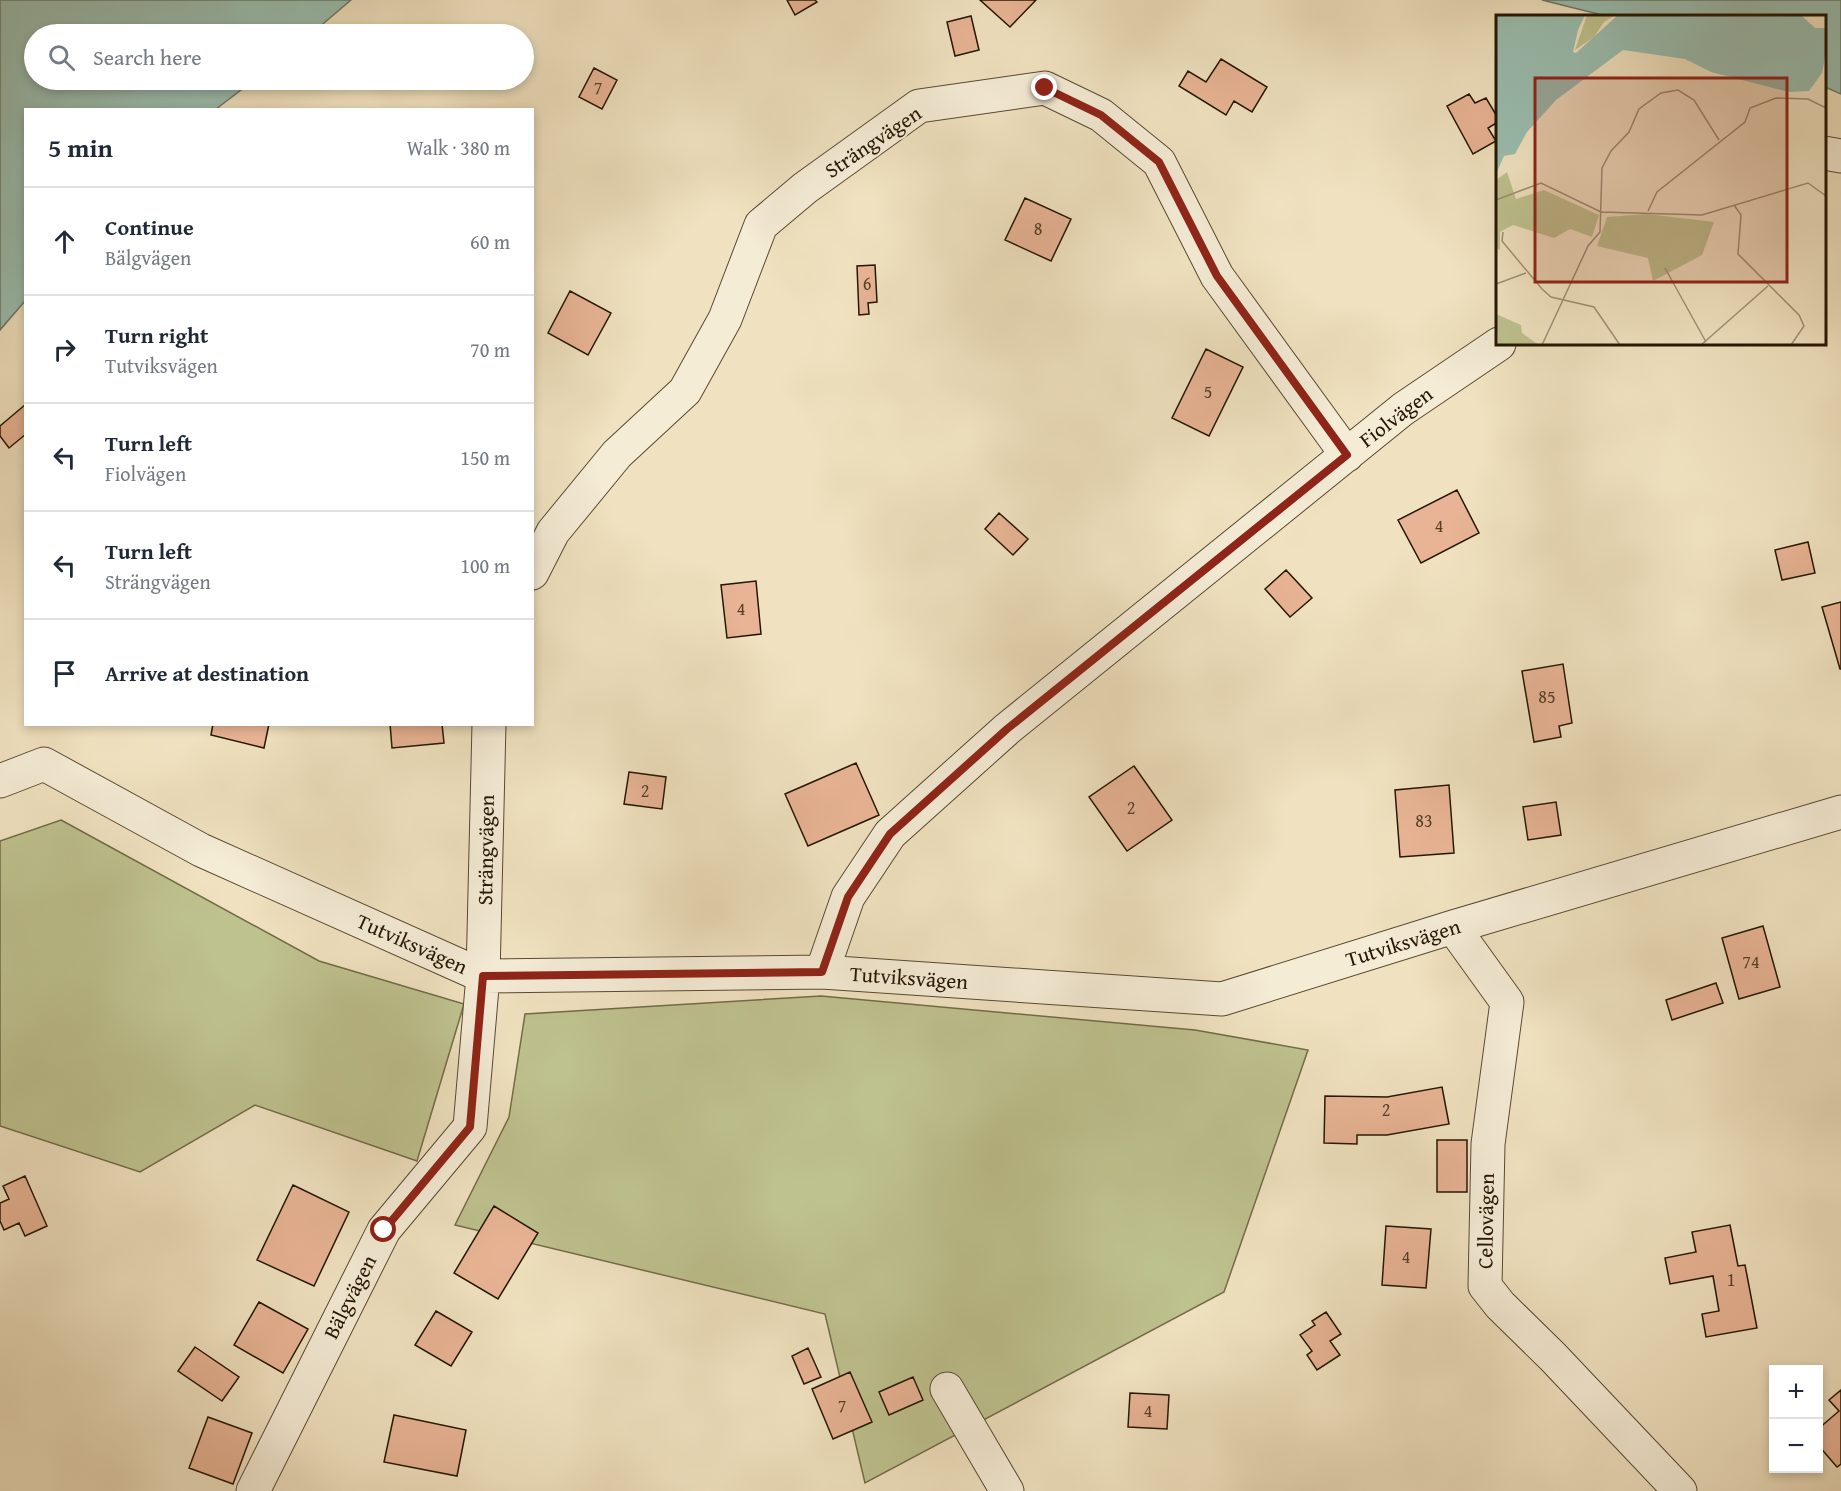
<!DOCTYPE html>
<html lang="en">
<head>
<meta charset="utf-8">
<style>
  :root { --surface:#fff; --page:#f2f2f3; --text:#1f2937; --muted:#747a83; --line:#e0e1e3 }
  body { margin:0; font-family:"Gentium Book Plus",serif; background:var(--page); color:var(--text) }
  .controls { position:absolute; right:18px; bottom:18px; display:grid; overflow:hidden; border-radius:0px; box-shadow:0 3px 9px #0003 }
  .controls button { width:54px; height:54px; display:grid; place-items:center; padding:0; border:0; border-bottom:2px solid var(--line); background:var(--surface); color:var(--text); font:30px sans-serif }
  .stop { position:absolute; width:18px; height:18px; margin:-14px; border:4px solid #8f2418; border-radius:50%; background:#fff }
  .stop.end { background:#8f2418; border-color:#fff; box-shadow:0 2px 6px #0008 }
  .list { margin:0; padding:0; list-style:none }
  h2 { display:flex; justify-content:space-between; align-items:center; height:78px; margin:0; padding:0 24px; font-size:26px }
  h2 small { font-size:20px; font-weight:400; color:var(--muted) }
  .list li { display:grid; grid-template-columns:39px 1fr auto; gap:18px; align-items:center; box-sizing:border-box; height:108px; padding:0 24px; border-top:2px solid var(--line) }
  .list b { display:block; font-size:22px; white-space:nowrap }
  .list p { margin:0; font-size:20px; white-space:nowrap; color:var(--muted) }
  .list em { font-size:20px; font-style:normal; color:var(--muted) }
  .icon { flex:none; width:33px; height:33px; fill:none; stroke:currentColor; stroke-width:2; stroke-linecap:round; stroke-linejoin:round }
  .map { position:relative; flex:none; width:1841px; height:1491px; overflow:hidden }
  .search { position:absolute; background:var(--surface); box-shadow:0 3px 9px #0003; left:24px; top:24px; width:510px; height:66px; display:flex; align-items:center; gap:15px; box-sizing:border-box; padding:0 21px; border-radius:33px; color:var(--muted); font-size:22px }
  .panel { position:absolute; background:var(--surface); box-shadow:0 3px 9px #0003; left:24px; top:108px; width:510px; height:618px; border-radius:0px }
  .map>svg:first-child { display:block }
</style>
</head>
<body>
<div class="map">
<svg width="1841" height="1491" viewBox="0 0 1841 1491">
  <rect width="100%" height="100%" fill="#f0e2c0"/>
  <filter id="stains"><feTurbulence type="fractalNoise" baseFrequency=".00333" numOctaves="4"/><feColorMatrix values="0 0 0 0 .2 0 0 0 0 .09 0 0 0 0 .02 0 0 0 .5 -.17"/></filter>
  <radialGradient id="worn" r=".72"><stop offset=".6" stop-color="#630" stop-opacity="0"/><stop offset="1" stop-color="#630" stop-opacity=".3"/></radialGradient>
  <path fill="#bec28f" stroke="#726c48" stroke-width="1.5" d="M 61,820 L 319,961 L 464,1004 L 417,1161 L 255,1105 L 140,1172 L 0,1126 L 0,841 Z
    M 821,996 L 1195,1030 L 1308,1050 L 1224,1292 L 865,1483 L 825,1314 L 455,1225 L 509,1117 L 525,1014 Z"/>
  <path fill="#9abeb0" stroke="#6b7b6a" stroke-width="1.5" d="M 0,0 L 351,0 L 311,34 L 34,34 L 34,80 L 254,80 L 216,109 L 26,110 L 25,301 L 0,330 Z
    M 1542,0 L 1841,0 L 1841,94 L 1825,87 L 1824,16 L 1606,16 Z"/>
  <path fill="#e8b495" stroke="#251602" stroke-width="1.5" d="M 787,0 L 815,0 L 817,2 L 795,15 Z
    M 980,0 L 1036,0 L 1010,27 Z
    M 971,16 L 979,50 L 955,56 L 947,22 Z
    M 1221,59 L 1267,87 L 1252,112 L 1234,101 L 1226,115 L 1179,86 L 1188,71 L 1206,82 Z
    M 594,68 L 617,80 L 602,109 L 579,97 Z
    M 1469,94 L 1475,103 L 1486,98 L 1498,118 L 1498,122 L 1488,128 L 1496,141 L 1473,154 L 1447,106 Z
    M 1025,198 L 1071,219 L 1051,261 L 1005,240 Z
    M 875,265 L 877,302 L 868,303 L 869,314 L 859,315 L 857,266 Z
    M 570,291 L 611,313 L 588,355 L 548,333 Z
    M 1206,349 L 1243,367 L 1209,436 L 1172,418 Z
    M 26,404 L 26,434 L 9,448 L 0,436 L 0,426 Z
    M 1457,490 L 1479,533 L 1421,563 L 1398,520 Z
    M 999,513 L 1028,539 L 1013,555 L 985,529 Z
    M 1808,542 L 1815,573 L 1782,580 L 1775,550 Z
    M 1286,570 L 1312,598 L 1290,617 L 1265,589 Z
    M 756,581 L 761,634 L 727,638 L 721,585 Z
    M 1841,602 L 1841,669 L 1840,669 L 1822,607 Z
    M 1563,664 L 1572,723 L 1559,726 L 1561,737 L 1534,742 L 1522,671 Z
    M 213,724 L 269,724 L 264,748 L 211,735 Z
    M 390,724 L 442,724 L 444,743 L 392,748 Z
    M 856,763 L 879,815 L 808,846 L 785,794 Z
    M 1134,766 L 1172,820 L 1127,851 L 1089,797 Z
    M 629,772 L 666,777 L 662,809 L 624,804 Z
    M 1449,785 L 1454,853 L 1400,857 L 1395,790 Z
    M 1556,802 L 1561,835 L 1528,840 L 1523,807 Z
    M 1763,926 L 1780,987 L 1739,999 L 1722,938 Z
    M 1716,983 L 1723,1003 L 1672,1020 L 1666,1000 Z
    M 1442,1087 L 1449,1124 L 1387,1135 L 1357,1135 L 1357,1144 L 1324,1143 L 1325,1096 L 1387,1097 Z
    M 1437,1140 L 1467,1140 L 1467,1192 L 1437,1192 Z
    M 25,1176 L 47,1226 L 25,1236 L 19,1223 L 4,1230 L 0,1221 L 0,1203 L 9,1199 L 3,1186 Z
    M 293,1185 L 349,1212 L 314,1286 L 257,1260 Z
    M 494,1206 L 538,1233 L 498,1299 L 454,1273 Z
    M 1730,1225 L 1738,1266 L 1745,1265 L 1757,1328 L 1706,1337 L 1702,1314 L 1719,1311 L 1713,1276 L 1670,1284 L 1665,1258 L 1696,1252 L 1692,1232 Z
    M 1386,1226 L 1431,1229 L 1426,1288 L 1382,1285 Z
    M 259,1302 L 308,1329 L 283,1373 L 234,1345 Z
    M 436,1311 L 472,1332 L 451,1366 L 415,1345 Z
    M 1326,1312 L 1341,1334 L 1330,1341 L 1340,1355 L 1317,1370 L 1307,1355 L 1312,1351 L 1300,1335 L 1315,1325 L 1312,1321 Z
    M 195,1347 L 239,1377 L 222,1401 L 178,1371 Z
    M 808,1348 L 821,1377 L 804,1384 L 792,1356 Z
    M 850,1372 L 872,1422 L 833,1439 L 812,1389 Z
    M 913,1377 L 923,1400 L 889,1415 L 879,1392 Z
    M 1841,1390 L 1841,1464 L 1837,1467 L 1818,1445 L 1818,1429 L 1839,1411 L 1829,1400 Z
    M 1130,1393 L 1169,1395 L 1167,1429 L 1128,1427 Z
    M 394,1415 L 466,1430 L 457,1476 L 384,1462 Z
    M 208,1417 L 252,1433 L 233,1484 L 189,1468 Z"/>
  <g fill="none" stroke-linecap="round" stroke-linejoin="round">
    <defs>
      <path id="minor" d="M 1824,153 L 1841,156
        M 532,573 L 553,532 L 617,454 L 685,391 L 725,319 L 761,225 L 805,188 L 919,106 L 1045,88 L 1101,115 L 1159,162 L 1217,276 L 1347,455
        M 0,781 L 44,764 L 201,850 L 483,976 L 822,972 L 1222,999 L 1453,927 L 1841,812
        M 1453,927 L 1507,1002 L 1488,1144 L 1485,1286 L 1500,1305 L 1553,1357 L 1680,1491
        M 822,972 L 848,897 L 890,834 L 1007,729 L 1403,409 L 1499,344
        M 947,1389 L 1007,1491
        M 253,1491 L 384,1230 L 470,1127 L 483,976 L 489,724"/>
    </defs>
    <use href="#minor" stroke="#584932" stroke-width="35"/>
    <use href="#minor" stroke="#f5ecd6" stroke-width="33"/>
  </g>
  <g fill="none" stroke-linecap="round" stroke-linejoin="round">
    <path stroke="#8f2418" stroke-width="8" d="M 384,1230 L 470,1127 L 483,976 L 822,972 L 848,897 L 890,834 L 1007,729 L 1347,455 L 1217,276 L 1159,162 L 1101,115 L 1045,88"/>
  </g>
  <g text-anchor="middle" stroke-width="4.5" stroke-linejoin="round" paint-order="stroke">
    <g font-size="18" fill="#563e27">
      <text x="598" y="94">7</text>
      <text x="1038" y="235">8</text>
      <text x="867" y="290">6</text>
      <text x="1208" y="398">5</text>
      <text x="1439" y="532">4</text>
      <text x="741" y="615">4</text>
      <text x="1547" y="703">85</text>
      <text x="645" y="797">2</text>
      <text x="1131" y="814">2</text>
      <text x="1424" y="827">83</text>
      <text x="1751" y="968">74</text>
      <text x="1386" y="1116">2</text>
      <text x="1406" y="1263">4</text>
      <text x="1731" y="1286">1</text>
      <text x="842" y="1412">7</text>
      <text x="1148" y="1417">4</text>
    </g>
    <g font-size="21" fill="#251602" stroke="#f5ecd6">
      <text transform="translate(873 142) rotate(-34)" y="7">Strängvägen</text>
      <text transform="translate(1396 417) rotate(-37)" y="7">Fiolvägen</text>
      <text transform="translate(486 850) rotate(-89)" y="7">Strängvägen</text>
      <text transform="translate(1403 943) rotate(-17)" y="7">Tutviksvägen</text>
      <text transform="translate(412 944) rotate(24)" y="7">Tutviksvägen</text>
      <text transform="translate(909 978) rotate(4)" y="7">Tutviksvägen</text>
      <text transform="translate(1486 1221) rotate(-89)" y="7">Cellovägen</text>
      <text transform="translate(350 1297) rotate(-63)" y="7">Bälgvägen</text>
    </g>
  </g>
  <g transform="translate(1496 15)">
    <rect width="330" height="330" fill="#f0e2c0"/>
    <path d="M 91,0 L 119,0 L 108,7 L 98,22 L 79,35 ZM 11,157 L 20,184 L 48,175 L 103,200 L 96,222 L 74,214 L 58,223 L 17,210 L 4,217 L 4,235 L 0,233 L 0,165 ZM 151,199 L 218,207 L 206,240 L 157,266 L 152,243 L 101,231 L 111,202 ZM 0,299 L 25,310 L 26,318 L 43,330 L 2,330 Z" fill="#bec28f"/>
    <path d="M 0,0 L 89,0 L 82,15 L 77,37 L 80,38 L 122,0 L 305,0 L 319,13 L 330,13 L 330,37 L 326,58 L 313,76 L 293,77 L 215,57 L 189,44 L 127,35 L 60,85 L 31,117 L 19,139 L 8,141 L 0,159 Z" fill="#9abeb0"/>
    <path fill="none" stroke="#9f9074" stroke-width="1.5" d="M 0,185 L 45,168 L 105,197 L 206,200 L 312,168 L 330,181M 238,190 L 245,200 L 242,239 L 303,300 L 308,311 L 295,330M 152,196 L 161,177 L 249,107 L 254,93 L 280,83 L 312,84 L 330,93M 7,217 L 6,226 L 46,274 L 55,282 L 98,292 L 124,330M 169,253 L 210,327M 0,269 L 30,258M 46,330 L 92,231 L 104,217 L 106,153 L 115,136 L 133,117 L 143,94 L 165,78 L 182,75 L 198,85 L 223,125M 205,330 L 272,271"/>
    <path fill="#8f2418" fill-opacity="0.15" stroke="#8f2418" stroke-width="3" d="M 39,63 L 291,63 L 291,267 L 39,267 Z"/>
    <rect width="330" height="330" fill="none" stroke="#251602" stroke-width="3"/>
  </g>
  <rect width="100%" height="100%" filter="url(#stains)"/>
  <rect width="100%" height="100%" fill="url(#worn)"/>
</svg>
<div class="controls">
<button>+</button>
<button>−</button>
</div>
<div class="stop" style="left:384px;top:1230px"></div>
<div class="stop end" style="left:1045px;top:88px"></div>
<div class="search"><svg class="icon" aria-label="search" viewBox="0 0 24 24"><circle cx="10" cy="10" r="6"/><path d="M15 15l6 6"/></svg>Search here</div>
<section class="panel">
<h2>5 min<small>Walk · 380 m</small></h2>
<ul class="list">
<li><svg class="icon" aria-label="ahead" viewBox="0 0 24 24"><path d="M12 20V5M6 11l6-6 6 6"/></svg><div><b>Continue</b><p>Bälgvägen</p></div><em>60 m</em></li>
<li><svg class="icon" aria-label="right" viewBox="0 0 24 24"><path d="M7 20v-9h11M14 6l5 5-5 5"/></svg><div><b>Turn right</b><p>Tutviksvägen</p></div><em>70 m</em></li>
<li><svg class="icon" aria-label="left" viewBox="0 0 24 24"><path d="M17 20v-9H6M10 6l-5 5 5 5"/></svg><div><b>Turn left</b><p>Fiolvägen</p></div><em>150 m</em></li>
<li><svg class="icon" aria-label="left" viewBox="0 0 24 24"><path d="M17 20v-9H6M10 6l-5 5 5 5"/></svg><div><b>Turn left</b><p>Strängvägen</p></div><em>100 m</em></li>
<li><svg class="icon" aria-label="arrive" viewBox="0 0 24 24"><path d="M6 21V4h12l-3 4 3 4H6"/></svg><div><b>Arrive at destination</b></div></li>
</ul>
</section>
</div>
</body>
</html>
